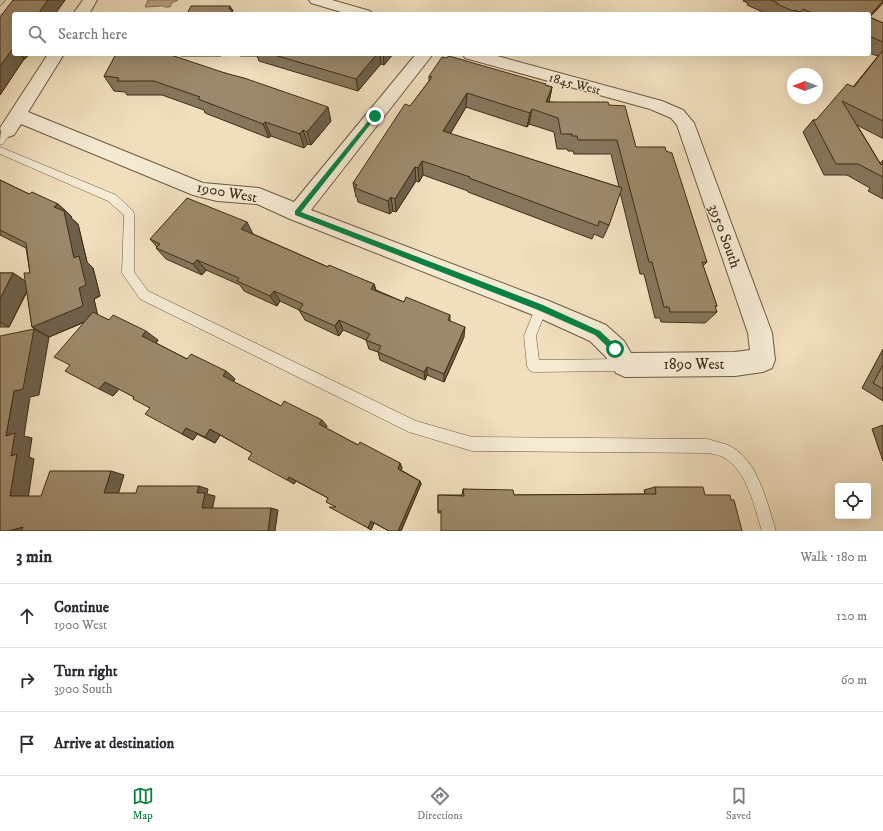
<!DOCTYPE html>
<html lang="en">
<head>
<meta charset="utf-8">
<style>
  :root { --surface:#fff; --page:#f2f2f3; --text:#2b2b33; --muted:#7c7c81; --line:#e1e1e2; --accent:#0b8043 }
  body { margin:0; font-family:"IM FELL DW Pica",serif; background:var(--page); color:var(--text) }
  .controls { position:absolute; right:12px; bottom:12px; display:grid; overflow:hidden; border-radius:4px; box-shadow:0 4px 16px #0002 }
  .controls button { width:36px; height:36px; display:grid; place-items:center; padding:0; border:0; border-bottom:1px solid var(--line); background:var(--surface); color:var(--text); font:20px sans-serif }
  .compass { position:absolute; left:787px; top:68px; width:36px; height:36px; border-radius:50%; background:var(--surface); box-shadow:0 4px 16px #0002; rotate:270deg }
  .stop { position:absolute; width:12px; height:12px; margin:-9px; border:3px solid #0b8043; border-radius:50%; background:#fff }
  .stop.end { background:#0b8043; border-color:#fff; box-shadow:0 1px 4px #0008 }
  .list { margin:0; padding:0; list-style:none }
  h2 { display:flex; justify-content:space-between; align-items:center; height:52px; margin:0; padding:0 16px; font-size:17px }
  h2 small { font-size:13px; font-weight:400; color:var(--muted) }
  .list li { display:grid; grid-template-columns:26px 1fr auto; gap:12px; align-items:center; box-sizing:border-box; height:64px; padding:0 16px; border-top:1px solid var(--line) }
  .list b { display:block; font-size:15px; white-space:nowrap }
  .list p { margin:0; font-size:13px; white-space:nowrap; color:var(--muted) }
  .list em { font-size:13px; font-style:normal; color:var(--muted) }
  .icon { flex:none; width:22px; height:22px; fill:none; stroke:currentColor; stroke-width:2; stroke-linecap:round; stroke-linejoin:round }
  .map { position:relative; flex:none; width:883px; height:531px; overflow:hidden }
  .search { position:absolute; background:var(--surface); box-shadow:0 4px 16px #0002; left:12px; right:12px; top:12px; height:44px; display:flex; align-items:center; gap:10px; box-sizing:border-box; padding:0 14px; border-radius:4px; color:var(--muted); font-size:15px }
  .sheet { height:244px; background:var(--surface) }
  nav { display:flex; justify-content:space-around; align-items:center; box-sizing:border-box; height:56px; border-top:1px solid var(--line); background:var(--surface); font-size:11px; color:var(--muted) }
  nav a { display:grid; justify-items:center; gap:2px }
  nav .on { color:var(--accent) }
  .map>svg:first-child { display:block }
</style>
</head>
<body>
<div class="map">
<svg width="883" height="531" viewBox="0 0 883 531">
  <rect width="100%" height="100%" fill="#f0debd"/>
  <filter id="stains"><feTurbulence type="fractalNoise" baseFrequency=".005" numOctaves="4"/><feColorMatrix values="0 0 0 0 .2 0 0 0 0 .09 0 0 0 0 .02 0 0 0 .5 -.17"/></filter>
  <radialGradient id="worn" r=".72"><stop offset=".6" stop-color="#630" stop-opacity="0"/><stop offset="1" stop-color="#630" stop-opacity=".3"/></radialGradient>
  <path fill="#b4a283" stroke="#867356" d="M 148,0 L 178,0 L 172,3 L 170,7 L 165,7 L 163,6 L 145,7 Z"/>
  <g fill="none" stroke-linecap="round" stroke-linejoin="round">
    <defs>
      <path id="service" d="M 6,0 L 14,0 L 3,14 L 0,14 L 0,7 Z
        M 8,127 L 13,130 L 3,144 L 0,145 C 0,138 0,129 8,127 Z
        M 0,147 L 116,195 L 133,211 L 134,214 L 134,272 L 148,291 L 416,421 L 472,437 L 708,439 C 716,442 725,443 732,447 C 759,463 767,503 776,531 L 762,531 C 754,507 748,471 723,457 C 719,455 713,454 708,453 L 472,451 L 409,432 L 140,299 L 122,273 L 124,215 L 108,201 L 0,154 Z
        M 541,303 L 545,304 L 547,308 L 536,336 L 539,360 L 624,359 L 628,361 L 630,365 L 628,369 L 624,371 L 533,372 L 529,370 L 527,366 L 524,336 L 537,304 Z"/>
      <path id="minor" d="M 83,0 L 97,0 L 89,14 L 73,14 Z
        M 309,0 L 332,0 L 370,11 L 373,14 L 348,14 L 311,3 Z
        M 48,54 L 64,54 L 28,112 L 203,183 L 259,188 L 294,202 L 416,54 L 433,54 L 311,210 L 549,301 L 606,325 L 624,341 L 631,353 L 735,352 L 750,350 L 748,333 L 677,125 L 671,118 L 650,109 L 465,58 L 463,54 L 490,54 L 662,101 L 683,110 L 694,123 L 772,333 L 775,360 L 772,368 L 763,372 L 735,376 L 625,377 L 616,373 L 606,357 L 590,341 L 533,315 L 290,219 L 257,204 L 217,201 L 193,195 L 21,124 L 14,135 L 8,137 L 2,135 L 0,128 Z"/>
    </defs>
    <use href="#service" stroke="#6c593d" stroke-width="1"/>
    <use href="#minor" stroke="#6c593d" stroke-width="2"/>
    <use href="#service" fill="#f5ead4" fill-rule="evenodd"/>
    <use href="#minor" fill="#f5ead4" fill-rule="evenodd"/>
  </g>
  <path fill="#86765c" stroke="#402d12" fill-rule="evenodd" d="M 13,0 L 65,0 L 55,14 L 14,14 L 14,54 L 29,54 L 25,59 L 24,59 L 0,95 Z
    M 744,0 L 883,0 L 883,3 L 870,17 L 883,23 L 883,138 L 882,138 L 857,125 L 880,163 L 883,160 L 883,199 L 868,191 L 870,188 L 847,175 L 824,175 L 803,132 L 813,120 L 816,120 L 853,87 L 878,56 L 869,53 L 869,14 L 767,14 L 747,5 L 748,3 L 743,1 Z
    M 179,54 L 222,54 L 221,56 L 181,56 Z
    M 234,54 L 393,54 L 384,65 L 381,64 L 378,66 L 358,91 L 259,61 L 257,56 L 241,56 Z
    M 225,73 L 331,121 L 311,145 L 308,144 L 304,148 L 271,136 L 269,138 L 205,113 L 204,110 L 162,95 L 127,95 L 125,92 L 114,91 L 104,76 Z
    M 429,76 L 545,85 L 552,87 L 549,102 L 609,105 L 636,147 L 707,262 L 703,266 L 717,306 L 715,308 L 717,312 L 705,323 L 661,322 L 660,318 L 655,318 L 644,274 L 640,274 L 620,192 L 609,225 L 603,238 L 594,234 L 592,239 L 468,192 L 468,191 L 423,175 L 419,182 L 416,181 L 396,212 L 393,211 L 390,214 L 358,202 L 357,197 L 356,197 L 353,183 L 429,81 ZM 466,107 L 527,127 L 529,124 L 554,132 L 557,149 L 567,149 L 568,151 L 573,151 L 574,154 L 611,154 L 619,187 L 450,134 Z
    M 0,180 L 29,194 L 58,204 L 72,217 L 71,218 L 78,224 L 87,262 L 93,268 L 100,296 L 94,299 L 97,315 L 109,320 L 158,340 L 156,343 L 187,359 L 226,371 L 235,379 L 233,382 L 281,406 L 327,426 L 326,428 L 358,445 L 400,463 L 402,468 L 401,470 L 420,481 L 421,484 L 401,531 L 389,531 L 374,523 L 371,530 L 368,528 L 336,507 L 328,498 L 296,481 L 294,484 L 252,453 L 220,435 L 215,443 L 197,434 L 193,440 L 182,434 L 150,408 L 134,397 L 119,389 L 113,396 L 70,365 L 85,322 L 49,337 L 32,327 L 27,292 L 9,327 L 0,327 L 0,273 L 13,273 L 25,281 L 30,273 L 26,248 L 0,235 Z
    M 253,234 L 328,267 L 374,284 L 376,290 L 404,302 L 450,315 L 450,321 L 464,337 L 444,382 L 427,375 L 425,380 L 380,360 L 378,352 L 369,349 L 366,340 L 343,330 L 339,336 L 305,320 L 299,310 L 280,301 L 277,306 L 244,291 L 240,285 L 206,270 L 202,275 L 166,259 L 156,248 L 157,247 L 150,239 Z
    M 883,349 L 883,401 L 862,388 Z
    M 883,425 L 883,461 L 872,429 Z
    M 655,487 L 705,495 L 438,513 L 438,495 L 462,495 L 463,489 L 514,495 L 645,494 L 644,490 Z"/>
  <path fill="#6d604b" stroke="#402d12" d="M 48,0 L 65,0 L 55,14 L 38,14 Z
    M 883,1 L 883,3 L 869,18 L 869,16 Z
    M 230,6 L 232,10 L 232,9 L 234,14 L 231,14 L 229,9 Z
    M 13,47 L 14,54 L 19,54 L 24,59 L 0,95 L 0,66 Z
    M 21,54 L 29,54 L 25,59 Z
    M 377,54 L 380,54 L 381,64 L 358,91 L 356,79 Z
    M 383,54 L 393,54 L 384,65 Z
    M 552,87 L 549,102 L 546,102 Z
    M 467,93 L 466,107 L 443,146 L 443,131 Z
    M 328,107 L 331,121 L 311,145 L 307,132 Z
    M 532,109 L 529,124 L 527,127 L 530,113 Z
    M 265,122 L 271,136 L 269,138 L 263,124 Z
    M 303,130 L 308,144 L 304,148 L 300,134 Z
    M 422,161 L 423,175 L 419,182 L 418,168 Z
    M 415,167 L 416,181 L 396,212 L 395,199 Z
    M 391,197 L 393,211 L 390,214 L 388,201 Z
    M 58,204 L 72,217 L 71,218 L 78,224 L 87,262 L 93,268 L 100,296 L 94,299 L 98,316 L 49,337 L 32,327 L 74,258 L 54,207 Z
    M 247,222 L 253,234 L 248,240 L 241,229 Z
    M 197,260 L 206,270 L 202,275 L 193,264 Z
    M 13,273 L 30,284 L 9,327 L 0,322 L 0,299 Z
    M 374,284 L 377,294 L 371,289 Z
    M 274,291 L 280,301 L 277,306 L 270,296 Z
    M 339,320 L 343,330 L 339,336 L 335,326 Z
    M 465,327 L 464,337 L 444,382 L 444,374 Z
    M 34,329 L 49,337 L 39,395 L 30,397 L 24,436 L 32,438 L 29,457 L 34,459 L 28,499 L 10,496 L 11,456 L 6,436 L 14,391 Z
    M 146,331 L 158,340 L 154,345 L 142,336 Z
    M 427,367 L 427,375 L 425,380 L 424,372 Z
    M 226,371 L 235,379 L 232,384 L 223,376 Z
    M 105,382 L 119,389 L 113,396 L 99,389 Z
    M 322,420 L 327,426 L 324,430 L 319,424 Z
    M 186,428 L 198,433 L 193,440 L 182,434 Z
    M 210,429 L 220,435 L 215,443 L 205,437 Z
    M 400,463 L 402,468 L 400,473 L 398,469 Z
    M 111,471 L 124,475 L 118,495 L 104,493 Z
    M 289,477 L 296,481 L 294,484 L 287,480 Z
    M 420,481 L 421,484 L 401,531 L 398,531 Z
    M 199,486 L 208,489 L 207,494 L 215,496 L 212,511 L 202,508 L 197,493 Z
    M 271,508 L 278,510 L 275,531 L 268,531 Z
    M 371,521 L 374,523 L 371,530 L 368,528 Z
    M 23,527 L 32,531 L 8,531 Z"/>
  <path fill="#9c896b" stroke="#402d12" d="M 13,0 L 48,0 L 38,14 L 14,14 L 14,47 L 0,66 L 0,17 Z
    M 771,0 L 883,0 L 883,1 L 869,16 L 869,14 L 815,14 L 803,9 L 800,12 L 794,10 L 793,11 L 777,4 L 778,3 Z
    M 191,6 L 230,6 L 229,9 L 232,9 L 231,13 L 236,14 L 187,14 Z
    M 869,17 L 883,23 L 883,42 L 869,36 Z
    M 883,50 L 883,121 L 842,101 L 881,165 L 883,163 L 883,177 L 858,164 L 836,164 L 813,120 L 816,120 L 847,84 L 854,87 Z
    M 116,54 L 168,54 L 225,73 L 244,78 L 328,107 L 307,132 L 303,130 L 300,134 L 265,122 L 263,124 L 198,99 L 200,97 L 154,81 L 117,81 L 119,78 L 104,76 Z
    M 271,54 L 377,54 L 356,79 Z
    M 449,56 L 546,84 L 545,85 L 552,87 L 546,102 L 608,102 L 609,105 L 625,106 L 636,147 L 665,147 L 666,151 L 672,153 L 707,262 L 702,262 L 717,306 L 715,306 L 717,312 L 670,312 L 669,307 L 664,307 L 652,262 L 649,262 L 617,140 L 578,140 L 577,136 L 572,136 L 572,134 L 561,134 L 558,118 L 532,109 L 530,113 L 467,93 L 443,131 L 622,188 L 609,225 L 599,221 L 598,226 L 469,178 L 470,177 L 422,161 L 418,168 L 415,167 L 395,199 L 391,197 L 388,201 L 355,188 L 357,185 L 353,183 L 405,104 L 410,106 L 432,77 L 429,76 L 442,57 L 446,58 Z
    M 0,180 L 29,194 L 32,192 L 58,204 L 54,207 L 64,211 L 74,258 L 79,256 L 86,285 L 79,288 L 83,306 L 32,327 L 24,273 L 30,273 L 26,243 L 0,230 Z
    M 187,198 L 247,222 L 241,229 L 328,267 L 329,265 L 374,284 L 371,289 L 404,302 L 406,297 L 450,315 L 448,320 L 465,327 L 444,374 L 427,367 L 424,372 L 378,352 L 381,346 L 366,340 L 370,334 L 339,320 L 335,326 L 299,310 L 303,304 L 274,291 L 270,296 L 237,281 L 239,278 L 197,260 L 193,264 L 156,248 L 160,244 L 150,239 Z
    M 0,273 L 13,273 L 0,299 Z
    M 93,312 L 109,320 L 113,315 L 146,331 L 142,336 L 187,359 L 191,354 L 226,371 L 223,376 L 281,406 L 284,401 L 322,420 L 319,424 L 358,445 L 360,442 L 400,463 L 398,469 L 420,481 L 398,531 L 389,531 L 371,521 L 368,528 L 329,507 L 336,507 L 326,502 L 328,498 L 289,477 L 287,480 L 248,459 L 252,453 L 210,429 L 205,437 L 186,428 L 182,434 L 145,414 L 150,408 L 133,399 L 134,397 L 105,382 L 99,389 L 65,371 L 70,365 L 54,357 Z
    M 34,329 L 23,389 L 14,391 L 6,436 L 15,433 L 11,456 L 17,454 L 10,496 L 41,496 L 50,471 L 111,471 L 104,493 L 136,493 L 138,486 L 199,486 L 197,493 L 205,493 L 202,508 L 271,508 L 268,531 L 21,531 L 23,527 L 8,531 L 0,531 L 0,336 Z
    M 883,365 L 883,389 L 873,383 Z
    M 655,487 L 703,487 L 705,495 L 730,495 L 731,500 L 734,500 L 742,531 L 441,531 L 441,511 L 438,511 L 438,495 L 464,496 L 463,489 L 513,490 L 514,495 L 656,494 Z"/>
  <path fill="#0b8043" d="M 373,115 L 377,116 L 301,212 L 543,305 L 600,331 L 617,347 L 617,351 L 612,351 L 595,335 L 538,310 L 295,215 L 295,211 Z"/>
  <g text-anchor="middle" stroke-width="3" stroke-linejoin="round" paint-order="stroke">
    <g font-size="13" fill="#402d12" stroke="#f5ead4">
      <text transform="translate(575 83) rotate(15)" y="5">1845 West</text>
    </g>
    <g font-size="15" fill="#402d12" stroke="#f5ead4">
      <text transform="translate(227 192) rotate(10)" y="5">1900 West</text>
      <text transform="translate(725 236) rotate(70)" y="5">3950 South</text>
      <text x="694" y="369">1890 West</text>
    </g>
  </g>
  <rect width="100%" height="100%" filter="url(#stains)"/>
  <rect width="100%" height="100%" fill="url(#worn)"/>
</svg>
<div class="controls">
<button><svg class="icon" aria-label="locate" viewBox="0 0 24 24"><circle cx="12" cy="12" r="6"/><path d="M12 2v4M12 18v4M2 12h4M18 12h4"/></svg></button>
</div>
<svg class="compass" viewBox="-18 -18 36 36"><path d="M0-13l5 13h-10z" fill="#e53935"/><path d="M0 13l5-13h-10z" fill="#7c7c81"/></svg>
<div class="stop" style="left:615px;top:349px"></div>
<div class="stop end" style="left:375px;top:116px"></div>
<div class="search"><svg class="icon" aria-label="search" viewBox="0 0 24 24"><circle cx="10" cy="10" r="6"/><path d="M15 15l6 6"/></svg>Search here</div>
</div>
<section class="sheet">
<h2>3 min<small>Walk · 180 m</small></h2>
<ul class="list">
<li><svg class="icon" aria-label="ahead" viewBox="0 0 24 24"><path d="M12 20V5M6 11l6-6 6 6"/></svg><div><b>Continue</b><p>1900 West</p></div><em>120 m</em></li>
<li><svg class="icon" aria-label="right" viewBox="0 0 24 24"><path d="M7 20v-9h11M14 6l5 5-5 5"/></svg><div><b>Turn right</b><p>3900 South</p></div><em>60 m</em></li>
<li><svg class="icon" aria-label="arrive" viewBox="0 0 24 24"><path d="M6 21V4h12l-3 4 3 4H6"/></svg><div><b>Arrive at destination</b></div></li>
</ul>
</section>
<nav>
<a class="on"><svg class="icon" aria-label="map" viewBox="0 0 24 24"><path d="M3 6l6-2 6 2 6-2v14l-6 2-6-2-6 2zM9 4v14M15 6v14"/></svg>Map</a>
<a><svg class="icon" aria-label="directions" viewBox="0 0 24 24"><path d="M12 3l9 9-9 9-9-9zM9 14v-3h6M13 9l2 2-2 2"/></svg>Directions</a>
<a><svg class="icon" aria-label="saved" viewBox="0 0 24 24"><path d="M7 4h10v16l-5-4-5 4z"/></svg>Saved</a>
</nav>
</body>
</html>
